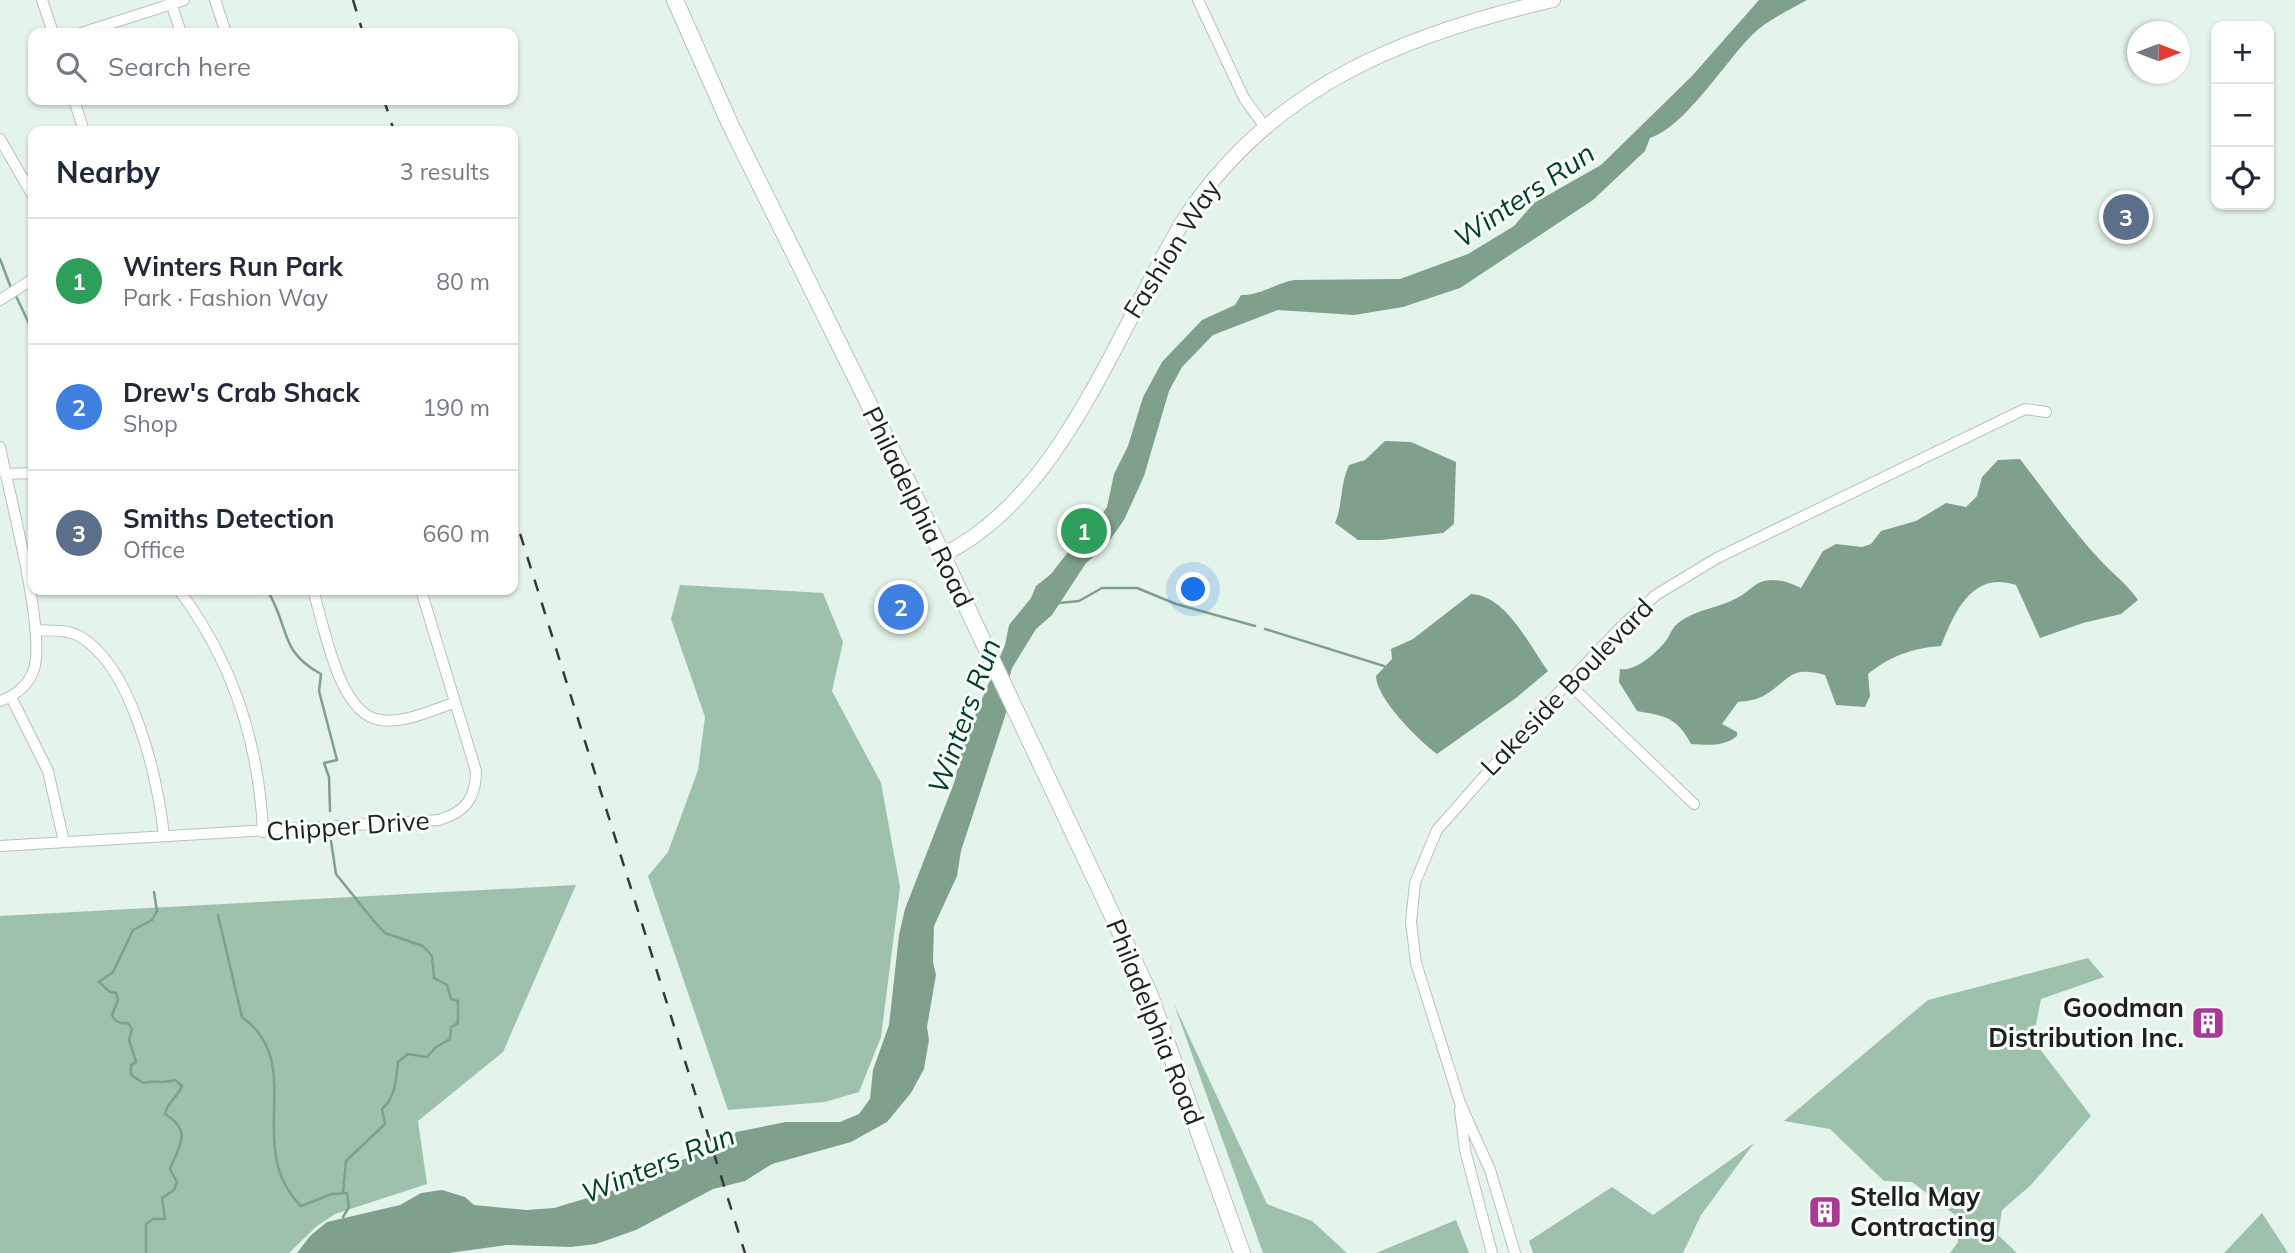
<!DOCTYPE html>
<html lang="en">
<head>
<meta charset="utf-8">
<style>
  :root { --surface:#fff; --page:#f2f2f3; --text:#1f2937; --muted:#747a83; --line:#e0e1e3; --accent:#ab3994 }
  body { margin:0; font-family:Mulish,sans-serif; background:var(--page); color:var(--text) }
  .controls { position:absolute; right:21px; top:21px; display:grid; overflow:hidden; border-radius:14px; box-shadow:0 2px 5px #0004 }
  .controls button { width:63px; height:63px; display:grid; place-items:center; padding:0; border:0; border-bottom:2px solid var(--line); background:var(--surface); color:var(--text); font:35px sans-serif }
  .compass { position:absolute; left:2127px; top:21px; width:63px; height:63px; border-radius:50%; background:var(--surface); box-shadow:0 2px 5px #0004; rotate:90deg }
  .you { position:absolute; left:1194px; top:590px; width:24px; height:24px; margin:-18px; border:5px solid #fff; border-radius:50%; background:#1a73e8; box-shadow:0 0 0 10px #1a73e833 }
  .badge { display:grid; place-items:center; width:46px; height:46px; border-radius:50%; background:var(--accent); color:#fff; font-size:23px; font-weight:700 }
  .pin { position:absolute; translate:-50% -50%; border:4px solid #fff; box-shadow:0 2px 7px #0006 }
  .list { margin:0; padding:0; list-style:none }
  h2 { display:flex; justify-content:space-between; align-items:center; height:91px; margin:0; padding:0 28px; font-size:30px }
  h2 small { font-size:23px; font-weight:400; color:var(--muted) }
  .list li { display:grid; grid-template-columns:46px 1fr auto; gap:21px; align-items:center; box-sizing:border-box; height:126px; padding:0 28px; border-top:2px solid var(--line) }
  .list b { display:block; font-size:26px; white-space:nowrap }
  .list p { margin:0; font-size:23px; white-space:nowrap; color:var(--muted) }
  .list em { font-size:23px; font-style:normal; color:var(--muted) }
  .icon { flex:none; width:38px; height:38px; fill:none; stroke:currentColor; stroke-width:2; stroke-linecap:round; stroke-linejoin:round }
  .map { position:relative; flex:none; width:2295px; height:1253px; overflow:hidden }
  .search { position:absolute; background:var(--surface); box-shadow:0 2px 5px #0004; left:28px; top:28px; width:490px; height:77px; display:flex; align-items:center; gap:18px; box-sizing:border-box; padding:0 24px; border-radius:14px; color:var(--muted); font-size:26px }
  .panel { position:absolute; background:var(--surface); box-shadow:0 2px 5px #0004; left:28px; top:126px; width:490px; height:469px; border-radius:14px }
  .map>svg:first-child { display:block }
</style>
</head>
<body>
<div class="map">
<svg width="2295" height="1253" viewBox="0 0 2295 1253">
  <rect width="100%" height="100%" fill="#e5f4ea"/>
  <path fill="#9dc1aa" d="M 680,585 L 823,593 L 843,642 L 832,691 L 881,783 L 900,887 L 881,1037 L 859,1092 L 825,1102 L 728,1110 L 648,876 L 668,852 L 698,770 L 705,717 L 671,619 Z
    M 576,885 L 503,1052 L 418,1121 L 427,1184 L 335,1214 L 317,1226 L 289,1253 L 0,1253 L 0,916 Z
    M 2088,958 L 2104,977 L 2041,999 L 2033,1040 L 2091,1116 L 2031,1185 L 2002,1210 L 1998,1235 L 2017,1253 L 1950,1253 L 1958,1242 L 1955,1215 L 1912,1182 L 1884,1181 L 1830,1129 L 1784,1121 L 1928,1000 Z
    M 1174,1004 L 1267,1204 L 1312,1221 L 1347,1253 L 1263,1253 Z
    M 1754,1143 L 1701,1215 L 1683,1253 L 1533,1253 L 1529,1241 L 1612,1187 L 1653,1215 Z
    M 2262,1213 L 2288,1253 L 2224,1253 Z
    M 1456,1220 L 1469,1253 L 1376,1253 Z"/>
  <path fill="#7fa18b" d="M 1759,0 L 1807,0 C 1789,10 1766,21 1752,35 C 1725,62 1685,127 1650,138 L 1645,151 L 1593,200 L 1460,288 L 1403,307 L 1354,315 L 1278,310 L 1213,335 L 1182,367 L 1169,391 L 1144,476 L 1124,520 L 1105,547 L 1086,563 L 1052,615 L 1036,629 L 1012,668 L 1008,683 L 1006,713 L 961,851 L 957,876 L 934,926 L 933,962 L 936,975 L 927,1027 L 929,1040 L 924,1069 L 911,1093 L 887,1122 L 851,1142 L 772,1164 L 745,1181 L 713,1189 L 636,1230 L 596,1244 L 571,1247 L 507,1245 L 449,1253 L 297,1253 L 310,1236 L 327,1222 L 400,1205 L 421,1193 L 442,1190 L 465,1197 L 474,1205 L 527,1210 L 554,1208 L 621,1188 L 656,1176 L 672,1164 L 699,1153 L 727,1147 L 736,1132 L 786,1122 L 840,1122 L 859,1114 L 870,1099 L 873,1070 L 889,1025 L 899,935 L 905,909 L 954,783 L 965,739 L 1005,645 L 1009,625 L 1031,598 L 1036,586 L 1051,574 L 1075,543 L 1092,529 L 1107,507 L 1114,474 L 1128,446 L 1143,397 L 1162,362 L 1202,320 L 1235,305 L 1241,295 C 1260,296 1274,284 1294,280 L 1400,279 L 1468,254 L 1514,226 L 1534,203 L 1601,165 L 1692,76 Z
    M 1385,441 L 1411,442 L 1456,462 L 1454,524 L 1443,533 L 1381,540 L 1358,540 L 1335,523 C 1343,504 1340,484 1349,465 L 1365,460 Z
    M 2020,459 C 2046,493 2072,530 2101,561 C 2114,575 2127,584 2138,600 L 2121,614 L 2083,623 L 2040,638 L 2016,585 C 1972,570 1954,613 1941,646 C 1913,648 1890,656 1868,674 L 1870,696 L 1865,707 L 1836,705 L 1825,675 C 1789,665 1791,679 1765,695 C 1757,700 1747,701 1738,702 L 1722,724 L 1737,732 L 1737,736 C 1724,747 1707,745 1691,744 C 1677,717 1665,716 1637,711 L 1619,682 L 1620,669 C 1635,672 1655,654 1665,642 C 1669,637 1672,628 1677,624 C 1693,610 1719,608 1737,598 C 1747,593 1755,583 1764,581 C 1777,578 1788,582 1801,588 L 1823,551 L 1836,544 L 1862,547 L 1871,544 L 1881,531 L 1916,521 L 1946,503 L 1966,507 L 1977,496 L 1982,477 L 1998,460 Z
    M 1471,594 C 1507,596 1528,644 1548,671 L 1516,698 L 1437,754 C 1419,741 1376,698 1376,676 L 1392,659 L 1391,649 L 1413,639 Z"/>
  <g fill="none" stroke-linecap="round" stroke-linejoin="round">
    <path stroke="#7fa18b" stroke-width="2.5" d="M 0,259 L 11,288
      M 15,294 L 33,332
      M 267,590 C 290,626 278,651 321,674 L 319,691 L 337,760 L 324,763 L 329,777 L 330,811
      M 1059,603 L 1079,601 L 1102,588 L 1137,588 L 1176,604 L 1255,626
      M 1265,629 L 1384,666
      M 331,841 L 336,874 L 373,920 L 385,933 L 423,946 L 432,956 L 434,978 L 447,985 L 451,999 L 458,1001 L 458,1023 L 451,1027 L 450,1039 L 436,1047 L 427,1057 L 408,1054 L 398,1062 C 396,1079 396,1097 382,1109 L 385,1124 L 346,1161 L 343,1193
      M 218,915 L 242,1017 C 308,1064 242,1147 301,1206 L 332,1194 L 347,1193 L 349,1207 L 343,1217
      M 146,1253 L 146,1224 L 153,1219 L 165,1219 L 162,1198 L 174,1190 L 177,1182 L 170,1169 C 179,1146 193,1131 165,1114 C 167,1102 178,1097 182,1086 L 175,1080 C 164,1084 154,1080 143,1083 L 131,1075 L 131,1065 L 136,1062 L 129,1040 L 132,1029 L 128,1023 C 121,1024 115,1023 112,1015 L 118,1000 L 116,993 L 110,992 L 99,982 L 113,972 L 133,930 L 152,920 L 157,911 L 154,892"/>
    <defs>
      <path id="minor" d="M 42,0 L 53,33
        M 170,0 L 181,33
        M 215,0 L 226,33
        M 1198,0 L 1244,98 L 1265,127
        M 81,33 L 184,0
        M 74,100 L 84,131
        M 0,139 L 33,196
        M 0,300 L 33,279
        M 0,447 C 9,494 46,630 34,669 C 29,685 15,696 0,701
        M 5,474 L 33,473
        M 179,590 C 233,662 259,742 263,832
        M 313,590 C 324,624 338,714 380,720 C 404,724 431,710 454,703
        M 36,630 C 50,631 66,629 79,636 C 133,666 158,780 164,836
        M 1568,683 L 1694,804
        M 11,697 L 48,771 L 64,842
        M 0,846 L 439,820 C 465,812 476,799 476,771 L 421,590
        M 1460,1110 L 1465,1150 L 1492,1253
        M 1515,1253 L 1490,1170 L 1460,1103 L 1416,963 L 1411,922 L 1415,883 L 1437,830 L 1545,707 L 1623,625 L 1656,595 L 1717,558 L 2025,409 L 2046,412"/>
      <path id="tertiary" d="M 942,555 C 1063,498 1119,324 1187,215 C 1275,85 1405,34 1553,0"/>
      <path id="secondary" d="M 675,0 L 730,124 L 913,493 L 1149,993 L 1242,1253"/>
    </defs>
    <use href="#minor" stroke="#b5c3b9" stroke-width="12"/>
    <use href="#tertiary" stroke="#b5c3b9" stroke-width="16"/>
    <use href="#secondary" stroke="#b5c3b9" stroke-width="18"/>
    <use href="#minor" stroke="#fff" stroke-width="10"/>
    <use href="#tertiary" stroke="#fff" stroke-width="14"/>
    <use href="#secondary" stroke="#fff" stroke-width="16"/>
    <path stroke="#343b37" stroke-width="2.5" stroke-dasharray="12 12" stroke-linecap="butt" d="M 353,0 L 363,33
      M 384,100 L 394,131
      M 513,511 L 745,1253"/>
  </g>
  <defs>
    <symbol id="building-square" viewBox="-11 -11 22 22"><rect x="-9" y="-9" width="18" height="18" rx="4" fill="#ab3994" stroke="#f8fefa"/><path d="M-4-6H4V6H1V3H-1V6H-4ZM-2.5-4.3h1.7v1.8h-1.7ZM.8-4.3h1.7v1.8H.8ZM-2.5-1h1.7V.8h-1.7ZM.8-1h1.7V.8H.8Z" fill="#fff"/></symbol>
  </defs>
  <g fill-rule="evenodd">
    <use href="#building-square" x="2189" y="1004" width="38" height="38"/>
    <use href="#building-square" x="1806" y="1193" width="38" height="38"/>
  </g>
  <g text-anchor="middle" stroke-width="6" stroke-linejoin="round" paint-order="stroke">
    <g font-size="26" fill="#1c211e" stroke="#f8fefa">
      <text transform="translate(1172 249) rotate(-58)" y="9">Fashion Way</text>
      <text transform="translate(918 507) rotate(64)" y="9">Philadelphia Road</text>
      <text transform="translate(1567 687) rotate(-46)" y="9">Lakeside Boulevard</text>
      <text transform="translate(348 826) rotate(-4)" y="9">Chipper Drive</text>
      <text transform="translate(1155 1022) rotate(68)" y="9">Philadelphia Road</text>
    </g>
    <g font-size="26" font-weight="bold" fill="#1c211e" stroke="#f8fefa" text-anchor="end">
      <text x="2184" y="1017">Goodman<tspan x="2184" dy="30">Distribution Inc.</tspan></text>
      <text x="1850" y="1206" text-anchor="start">Stella May<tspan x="1850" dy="30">Contracting</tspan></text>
    </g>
    <g font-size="28" font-style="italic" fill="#004124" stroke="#f8fefa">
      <text transform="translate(1524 195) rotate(-34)" y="10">Winters Run</text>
      <text transform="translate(964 716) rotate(-70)" y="10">Winters Run</text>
      <text transform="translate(658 1164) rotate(-22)" y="10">Winters Run</text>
    </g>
  </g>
</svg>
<div class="controls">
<button>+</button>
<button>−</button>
<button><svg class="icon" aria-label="locate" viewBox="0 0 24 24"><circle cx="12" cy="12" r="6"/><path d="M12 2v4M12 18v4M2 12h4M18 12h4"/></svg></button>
</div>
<svg class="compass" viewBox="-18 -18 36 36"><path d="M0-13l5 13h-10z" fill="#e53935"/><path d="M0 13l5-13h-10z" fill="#747a83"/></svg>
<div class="you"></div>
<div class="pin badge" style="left:1084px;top:531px;background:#2e9e5b">1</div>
<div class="pin badge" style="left:901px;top:607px;background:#3f7fe0">2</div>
<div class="pin badge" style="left:2126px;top:217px;background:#5c6f8a">3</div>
<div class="search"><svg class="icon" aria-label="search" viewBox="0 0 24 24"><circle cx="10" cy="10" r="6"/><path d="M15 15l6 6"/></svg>Search here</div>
<section class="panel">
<h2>Nearby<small>3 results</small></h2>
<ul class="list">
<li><span class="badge" style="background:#2e9e5b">1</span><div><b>Winters Run Park</b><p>Park · Fashion Way</p></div><em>80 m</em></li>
<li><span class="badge" style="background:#3f7fe0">2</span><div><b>Drew's Crab Shack</b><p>Shop</p></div><em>190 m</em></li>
<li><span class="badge" style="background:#5c6f8a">3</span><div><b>Smiths Detection</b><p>Office</p></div><em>660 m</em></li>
</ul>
</section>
</div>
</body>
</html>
